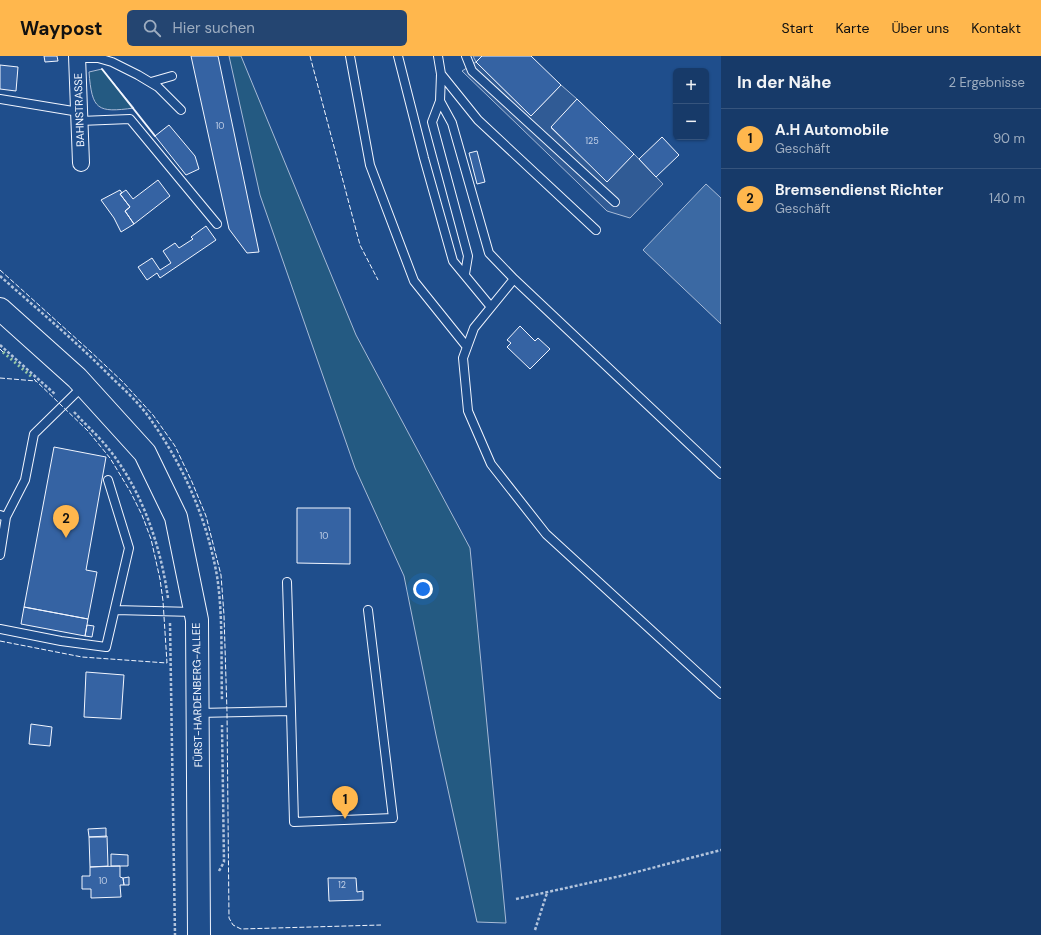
<!DOCTYPE html>
<html lang="de">
<head>
<meta charset="utf-8">
<style>
  :root { --surface:#173a69; --page:#244571; --text:#f1f3f6; --muted:#9eadc0; --line:#36547d; --accent:#ffb74d }
  body { margin:0; font-family:"DM Sans",sans-serif; background:var(--page); color:var(--text) }
  .controls { position:absolute; right:12px; top:12px; display:grid; overflow:hidden; border-radius:6px; box-shadow:0 1px 3px #0004 }
  .controls button { width:36px; height:36px; display:grid; place-items:center; padding:0; border:0; border-bottom:1px solid var(--line); background:var(--surface); color:var(--text); font:20px sans-serif }
  .you { position:absolute; left:423px; top:533px; width:14px; height:14px; margin:-10px; border:3px solid #fff; border-radius:50%; background:#1a73e8; box-shadow:0 0 0 6px #1a73e833 }
  .badge { display:grid; place-items:center; width:26px; height:26px; border-radius:50%; background:var(--accent); color:#111; font-size:13px; font-weight:700 }
  .pin { position:absolute; translate:-50% -33px; filter:drop-shadow(0 1px 2px #0008) }
  .pin::after { content:''; position:absolute; top:21px; width:14px; height:12px; background:inherit; clip-path:polygon(0 0,100% 0,50% 100%) }
  .list { margin:0; padding:0; list-style:none }
  h2 { display:flex; justify-content:space-between; align-items:center; height:52px; margin:0; padding:0 16px; font-size:17px }
  h2 small { font-size:13px; font-weight:400; color:var(--muted) }
  .list li { display:grid; grid-template-columns:26px 1fr auto; gap:12px; align-items:center; box-sizing:border-box; height:60px; padding:0 16px; border-top:1px solid var(--line) }
  .list b { display:block; font-size:15px; white-space:nowrap }
  .list p { margin:0; font-size:13px; white-space:nowrap; color:var(--muted) }
  .list em { font-size:13px; font-style:normal; color:var(--muted) }
  .icon { flex:none; width:22px; height:22px; fill:none; stroke:currentColor; stroke-width:2; stroke-linecap:round; stroke-linejoin:round }
  .map { position:relative; flex:none; width:721px; height:879px; overflow:hidden }
  header { display:flex; align-items:center; gap:24px; box-sizing:border-box; height:56px; padding:0 20px; background:var(--accent); color:#111 }
  header strong { font-size:19px }
  nav { display:flex; gap:22px; margin-inline-start:auto; font-size:14px }
  .search { width:280px; height:36px; background:var(--page); display:flex; align-items:center; gap:10px; box-sizing:border-box; padding:0 14px; border-radius:6px; color:var(--muted); font-size:15px }
  main { display:flex }
  aside { flex:1; background:var(--surface) }
  .map>svg:first-child { display:block }
</style>
</head>
<body>
<header>
<strong>Waypost</strong>
<div class="search"><svg class="icon" aria-label="search" viewBox="0 0 24 24"><circle cx="10" cy="10" r="6"/><path d="M15 15l6 6"/></svg>Hier suchen</div>
<nav><a>Start</a><a>Karte</a><a>Über uns</a><a>Kontakt</a></nav>
</header>
<main>
<div class="map">
<svg width="721" height="879" viewBox="0 0 721 879">
  <rect width="100%" height="100%" fill="#1f4e8c"/>
  <path fill="#245a82" stroke="#a8bbd7" d="M 229,0 L 241,0 L 356,279 L 470,492 L 506,867 L 477,866 L 436,679 L 404,520 L 355,412 L 260,139 Z
    M 102,13 L 134,52 C 97,57 92,54 89,16 Z"/>
  <path fill="#305b95" stroke="#a8bbd7" d="M 473,0 L 482,0 L 476,6 L 531,60 L 561,29 L 577,43 L 551,72 L 607,125 L 634,98 L 663,128 L 630,162 L 607,155 L 462,15 L 476,6 Z"/>
  <path fill="#3b69a3" stroke="#a8bbd7" d="M 706,128 L 721,142 L 721,268 L 643,194 Z"/>
  <path fill="#3563a3" stroke="#f2f6ff" d="M 44,0 L 57,0 L 58,5 L 45,6 Z
    M 191,0 L 218,0 L 259,196 L 247,197 L 229,173 Z
    M 482,0 L 531,0 L 561,29 L 531,60 L 476,6 Z
    M 0,9 L 18,11 L 16,35 L 0,33 Z
    M 577,43 L 634,98 L 607,126 L 551,71 Z
    M 169,69 L 195,100 L 199,113 L 186,119 L 155,80 Z
    M 662,81 L 679,99 L 656,121 L 639,103 Z
    M 477,95 L 485,126 L 477,128 L 469,97 Z
    M 158,124 L 170,140 L 134,168 L 125,155 L 130,151 L 120,138 L 126,134 L 133,143 Z
    M 120,134 L 122,137 L 120,138 L 130,151 L 125,155 L 134,168 L 121,176 L 114,162 L 101,144 Z
    M 206,170 L 216,184 L 160,222 L 157,217 L 147,224 L 138,211 L 152,202 L 160,214 L 171,207 L 163,195 L 175,187 L 179,192 L 193,183 L 191,181 Z
    M 520,270 L 535,285 L 538,282 L 550,293 L 530,313 L 507,291 L 511,287 L 507,284 Z
    M 54,391 L 106,401 L 86,514 L 97,516 L 88,563 L 24,551 Z
    M 297,452 L 350,452 L 350,508 L 297,507 Z
    M 24,551 L 88,563 L 85,580 L 21,568 Z
    M 87,569 L 94,570 L 92,581 L 85,580 Z
    M 86,616 L 124,619 L 121,663 L 84,661 Z
    M 31,668 L 52,671 L 50,690 L 29,688 Z
    M 106,772 L 106,781 L 89,781 L 88,773 Z
    M 107,780 L 108,810 L 90,811 L 89,781 Z
    M 111,798 L 128,799 L 128,810 L 111,810 Z
    M 120,810 L 120,821 L 123,822 L 124,829 L 120,829 L 121,841 L 91,842 L 91,833 L 82,833 L 82,820 L 90,820 L 90,811 Z
    M 129,821 L 129,829 L 124,829 L 123,822 Z
    M 328,822 L 356,822 L 357,836 L 363,835 L 363,844 L 329,845 Z"/>
  <g fill="none" stroke-linecap="round" stroke-linejoin="round">
    <defs>
      <path id="lane" d="M 350,0 L 370,109 L 414,225 L 467,291
        M 398,0 L 424,102 L 453,205 L 491,251
        M 438,0 L 441,18 L 440,45 L 432,66 L 468,200 L 465,218
        M 466,0 L 472,15 L 615,146
        M 77,2 L 98,2 L 112,6 L 138,19 L 158,31 L 181,54
        M 441,18 L 478,64 L 596,174
        M 151,26 L 172,20
        M 0,43 L 79,56
        M 440,45 L 452,67 L 489,197 L 514,223
        M 80,65 L 130,63 L 217,168
        M 721,418 L 514,223 L 474,272 L 463,302 L 468,355 L 491,408 L 546,478 L 721,638
        M 0,459 L 6,461 L 0,499
        M 6,461 L 25,424 L 34,378 L 83,330
        M 287,526 L 291,655
        M 115,554 L 194,556
        M 0,573 L 61,585 L 106,591 L 129,492 L 108,424
        M 198,657 L 291,655 L 294,766 L 393,762 L 368,554"/>
      <path id="street" d="M 77,0 L 81,107"/>
      <path id="secondary" d="M 0,253 L 77,322 L 145,397 L 176,461 L 197,564 L 199,879"/>
    </defs>
    <use href="#lane" stroke="#f2f6ff" stroke-width="10"/>
    <use href="#street" stroke="#f2f6ff" stroke-width="18"/>
    <use href="#secondary" stroke="#f2f6ff" stroke-width="24"/>
    <path stroke="#b3c4dc" stroke-width="2.5" stroke-dasharray="3 2" stroke-linecap="butt" d="M 0,220 C 38,254 77,286 112,322 C 127,336 142,350 153,367 C 185,413 207,464 217,520 C 223,559 221,603 222,644
      M 0,289 L 56,339
      M 74,356 C 83,366 93,375 102,385 C 140,428 160,486 168,542
      M 170,567 L 175,879
      M 219,815 L 224,806 L 222,669
      M 516,843 L 625,819 L 721,794
      M 535,874 L 547,837"/>
    <use href="#lane" stroke="#1f4e8c" stroke-width="8"/>
    <use href="#street" stroke="#1f4e8c" stroke-width="16"/>
    <use href="#secondary" stroke="#1f4e8c" stroke-width="22"/>
    <path stroke="#97c8a6" stroke-width="3" stroke-dasharray="2 3" stroke-linecap="butt" d="M 3,296 L 33,322"/>
    <path stroke="#f2f6ff" stroke-width="1" stroke-dasharray="5 2" stroke-linecap="butt" d="M 310,0 L 360,189 L 378,224
      M 0,214 L 90,295 L 123,326 L 153,359 L 175,390 L 192,426 L 206,460 L 221,519 L 224,559 L 227,656 L 229,862 L 233,869 L 241,873 L 381,869
      M 0,293 L 3,296
      M 0,322 L 36,325
      M 0,585 L 82,601 L 167,607 L 163,545 L 160,523 L 151,483 L 142,459 L 130,435 L 110,402 L 88,375 L 33,322"/>
    <path stroke="#f2f6ff" stroke-width="2" d="M 102,13 L 155,80"/>
  </g>
  <g text-anchor="middle" stroke-width="3" stroke-linejoin="round" paint-order="stroke">
    <g font-size="9" fill="#c3d1e8">
      <text x="220" y="73">10</text>
      <text x="592" y="88">125</text>
      <text x="324" y="483">10</text>
      <text x="103" y="828">10</text>
      <text x="342" y="832">12</text>
    </g>
    <g font-size="11" fill="#f2f6ff" stroke="#1f4e8c">
      <text transform="translate(79 54) rotate(-92)" y="4">BAHNSTRASSE</text>
      <text transform="translate(197 639) rotate(-91)" y="4">FÜRST-HARDENBERG-ALLEE</text>
    </g>
  </g>
</svg>
<div class="controls">
<button>+</button>
<button>−</button>
</div>
<div class="you"></div>
<div class="pin badge" style="left:345px;top:763px">1</div>
<div class="pin badge" style="left:66px;top:482px">2</div>
</div>
<aside>
<h2>In der Nähe<small>2 Ergebnisse</small></h2>
<ul class="list">
<li><span class="badge">1</span><div><b>A.H Automobile</b><p>Geschäft</p></div><em>90 m</em></li>
<li><span class="badge">2</span><div><b>Bremsendienst Richter</b><p>Geschäft</p></div><em>140 m</em></li>
</ul>
</aside>
</main>
</body>
</html>
